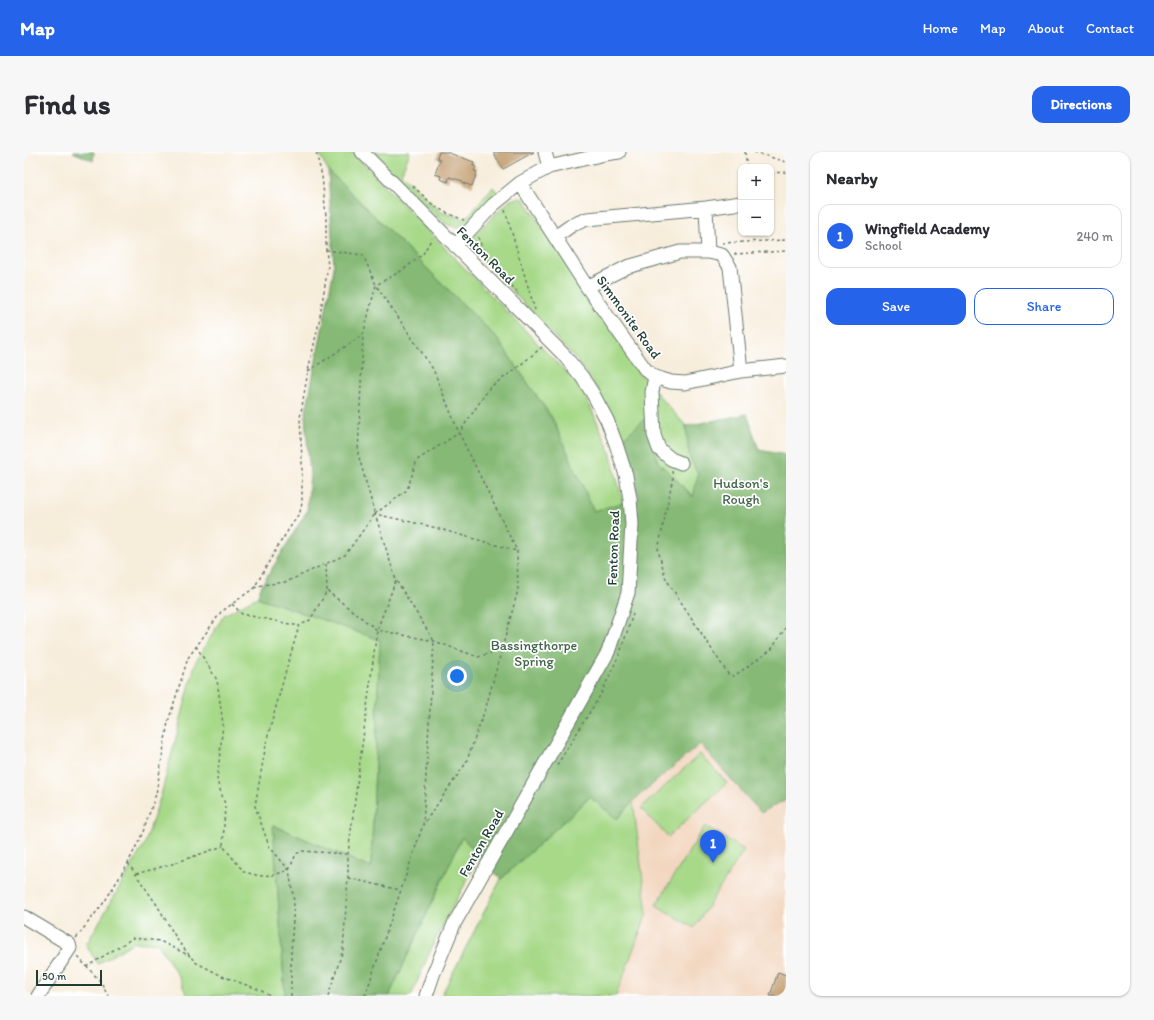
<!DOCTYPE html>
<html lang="en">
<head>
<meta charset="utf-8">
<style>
  :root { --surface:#fff; --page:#f7f7f7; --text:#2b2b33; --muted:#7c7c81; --line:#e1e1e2; --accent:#2563eb }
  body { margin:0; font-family:Itim,sans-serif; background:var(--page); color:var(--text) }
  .controls { position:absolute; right:12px; top:12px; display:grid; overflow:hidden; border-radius:8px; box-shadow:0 1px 3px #0004 }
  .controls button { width:36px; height:36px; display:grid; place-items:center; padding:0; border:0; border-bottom:1px solid var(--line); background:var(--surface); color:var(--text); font:20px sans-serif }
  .scale { position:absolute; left:12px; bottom:10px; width:66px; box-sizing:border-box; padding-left:4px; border:2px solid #1f3d34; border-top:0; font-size:11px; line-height:14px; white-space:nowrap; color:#1f3d34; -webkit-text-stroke:3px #fff; paint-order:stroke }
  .you { position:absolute; left:433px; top:524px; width:14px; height:14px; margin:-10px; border:3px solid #fff; border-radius:50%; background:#1a73e8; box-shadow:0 0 0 6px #1a73e833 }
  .badge { display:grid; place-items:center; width:26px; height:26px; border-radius:50%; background:var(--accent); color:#fff; font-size:13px; font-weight:700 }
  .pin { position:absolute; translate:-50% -33px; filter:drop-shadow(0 1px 2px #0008) }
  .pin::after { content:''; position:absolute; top:21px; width:14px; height:12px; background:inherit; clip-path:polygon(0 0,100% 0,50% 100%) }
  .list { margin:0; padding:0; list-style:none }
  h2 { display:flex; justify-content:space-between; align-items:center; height:52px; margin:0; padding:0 16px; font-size:17px }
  h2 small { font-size:13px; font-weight:400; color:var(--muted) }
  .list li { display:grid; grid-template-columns:26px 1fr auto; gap:12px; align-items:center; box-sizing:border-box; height:64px; margin:0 8px 8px; padding:0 8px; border:1px solid var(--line); border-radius:12px }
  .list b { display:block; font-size:15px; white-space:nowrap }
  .list p { margin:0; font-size:13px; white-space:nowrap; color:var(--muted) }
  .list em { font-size:13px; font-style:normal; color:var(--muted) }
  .actions { display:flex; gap:8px; padding:12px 16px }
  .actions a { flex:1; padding:9px 0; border:1px solid var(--accent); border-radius:12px; text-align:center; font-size:14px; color:var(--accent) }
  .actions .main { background:var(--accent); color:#fff }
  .map { position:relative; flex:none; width:762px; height:844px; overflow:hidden; border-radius:12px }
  header { display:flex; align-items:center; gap:24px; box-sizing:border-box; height:56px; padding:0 20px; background:var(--accent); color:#fff }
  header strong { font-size:19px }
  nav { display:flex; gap:22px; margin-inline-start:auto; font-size:14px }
  .intro { display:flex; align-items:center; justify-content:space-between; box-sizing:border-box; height:96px; padding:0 24px }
  h1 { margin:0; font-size:28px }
  .button { padding:10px 18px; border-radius:12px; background:var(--accent); color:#fff; font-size:14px; font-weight:700 }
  main { display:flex; gap:24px; padding:0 24px }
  aside { flex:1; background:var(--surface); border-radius:12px; box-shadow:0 1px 3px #0004 }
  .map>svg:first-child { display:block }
</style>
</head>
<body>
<header>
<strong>Map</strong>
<nav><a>Home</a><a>Map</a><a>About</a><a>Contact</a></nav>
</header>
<div class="intro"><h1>Find us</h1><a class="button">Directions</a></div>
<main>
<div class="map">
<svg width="762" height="844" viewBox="0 0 762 844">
  <rect width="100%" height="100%" fill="#fff"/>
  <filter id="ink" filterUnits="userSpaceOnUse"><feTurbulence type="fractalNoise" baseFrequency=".025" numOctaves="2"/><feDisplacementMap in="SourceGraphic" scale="8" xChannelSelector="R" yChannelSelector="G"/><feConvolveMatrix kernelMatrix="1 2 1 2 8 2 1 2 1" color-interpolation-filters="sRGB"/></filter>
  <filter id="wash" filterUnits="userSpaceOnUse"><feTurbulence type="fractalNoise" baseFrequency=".012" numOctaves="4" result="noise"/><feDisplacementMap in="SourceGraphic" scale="16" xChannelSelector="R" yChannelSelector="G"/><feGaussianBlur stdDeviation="0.9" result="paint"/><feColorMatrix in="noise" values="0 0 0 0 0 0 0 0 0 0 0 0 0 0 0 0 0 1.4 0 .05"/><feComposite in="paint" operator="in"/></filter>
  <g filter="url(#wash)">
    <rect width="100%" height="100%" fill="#f7eddb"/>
    <path fill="#f2d5bd" d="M 676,592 L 737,660 L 762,647 L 762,844 L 593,844 L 623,761 L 609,649 Z"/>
    <path fill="#a7d989" stroke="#638b5e" d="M 294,0 L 328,0 L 559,238 L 586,299 L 599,351 L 570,360 L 528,266 L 472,185 L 304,18 Z
      M 344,0 L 386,0 L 377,22 L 417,60 L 441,67 L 469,35 L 474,41 L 442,73 C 433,76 428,75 420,71 Z
      M 494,46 L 500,47 L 621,228 L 662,274 L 665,304 L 674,322 L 670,345 L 634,310 L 625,284 L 623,266 L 597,288 L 573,237 L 555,211 L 451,99 L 448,94 L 448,85 L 486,48 Z
      M 233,445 L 356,487 L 347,716 L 249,673 L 261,844 L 163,844 L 155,825 L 134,792 L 110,790 L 74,812 L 62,793 L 121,691 L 137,643 L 172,509 L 200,463 Z
      M 676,602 L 703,631 L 644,685 L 617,656 Z
      M 566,645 L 593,667 L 609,649 L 623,761 L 592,844 L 417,844 L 477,727 Z
      M 681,674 L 720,698 L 670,776 L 632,753 Z
      M 438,685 L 456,704 L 411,788 L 387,844 L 365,844 Z"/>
    <path fill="#85b975" stroke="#527b54" d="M 49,0 L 70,0 L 69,9 Z
      M 304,18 L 472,185 L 528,266 L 570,359 L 615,346 L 597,288 L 623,265 L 625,282 L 634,310 L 669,345 L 674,322 L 665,304 L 662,274 L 723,262 L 735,298 L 762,303 L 762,647 L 737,661 L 676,592 L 609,649 L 593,667 L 566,645 L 477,727 L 438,685 L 365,844 L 261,844 L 249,673 L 347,716 L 356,488 L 233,445 L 238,433 L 283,359 L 286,322 L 281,265 L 310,116 Z"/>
    <g id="blocks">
      <path fill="#c5a074" d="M 415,0 L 422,0 L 450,10 L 449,14 L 452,15 L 450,19 L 453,20 L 448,34 L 439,31 L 439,29 L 425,25 L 424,30 L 416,27 L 417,24 L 411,22 L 416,8 L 413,6 Z
        M 469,0 L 510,0 L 479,17 Z
        M 754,820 L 762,823 L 762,844 L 746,844 Z"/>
    </g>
  </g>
  <g filter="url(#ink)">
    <use href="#blocks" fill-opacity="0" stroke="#6b7b6e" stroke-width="1"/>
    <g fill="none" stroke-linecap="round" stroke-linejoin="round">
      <defs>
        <path id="minor" d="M 338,0 L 392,54 L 539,202 L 558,225 L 569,242 L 583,268 L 592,292 L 602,323 L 606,347 L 608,372 L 604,441 L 584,500 L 430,772 L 409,823 L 402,844
          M 521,0 L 525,15
          M 496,31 L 563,135 L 621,217 L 631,225 L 647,230 L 661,231 L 717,219 L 762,214
          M 682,56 L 684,100
          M 531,85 L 548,73 L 563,67 L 682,56 L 717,51
          M 431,94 L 469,53 L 496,31 L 525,15 L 581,2 L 595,0
          M 563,135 L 603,115 L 656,100 L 684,100 L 698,103 L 706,115 L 717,219
          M 631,225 L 628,240 L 630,283 L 635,297 L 647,307 L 657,311
          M 0,765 L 45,792 L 46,796 L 14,844"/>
      </defs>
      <use href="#minor" stroke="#6b7b6e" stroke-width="15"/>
      <path stroke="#6b7b6e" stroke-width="1.5" stroke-dasharray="3 3" stroke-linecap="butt" d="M 721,0 L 723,15
        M 730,0 L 762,10
        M 747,21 L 762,20
        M 389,34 L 410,54 L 425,62 L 440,68
        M 481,58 L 511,158
        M 454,85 L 462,106 L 493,139
        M 698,91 L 762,88
        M 302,98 L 339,103 L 352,133 L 409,217 L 435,281 L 493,399 L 494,438 L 462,555 L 442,611 L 399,673
        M 710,102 L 762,99
        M 284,219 L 339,183
        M 648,319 L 649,325 L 634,398 L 642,427 L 704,522 L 710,524 L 747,498 L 762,475
        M 351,362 L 383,338 L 393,308 L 435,281 L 466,235 L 488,220 L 518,195
        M 230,436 L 238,433 L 262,430 L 321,403 L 351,362 L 334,302 L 339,183 L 352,133 L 379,118 L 399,102 L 408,86
        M 303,439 L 353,478 L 410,489 L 454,505 L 478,497
        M 208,452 L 218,462 L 275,474
        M 172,494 L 193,528 L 199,572 L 193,629 L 201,652 L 199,694 L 220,720 L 236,724 L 250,723 L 265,718 L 272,702 L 278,699 L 324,702
        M 595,504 L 609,462
        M 533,613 L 577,542 L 593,507
        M 104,711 L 133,753 L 154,789 L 171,810 L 198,824 L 236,838 L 246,844
        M 112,722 L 148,712 L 199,694
        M 324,726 L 376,738
        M 52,786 L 81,749 L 104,711 L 119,680 L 132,642 L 144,570 L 164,506 L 197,460 L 230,436 L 254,394 L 276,360 L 278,351 L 278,309 L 276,266 L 284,219 L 295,170 L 304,114 L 302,98 L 302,64 L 298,24 L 292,0
        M 54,805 L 77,830 L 84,844
        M 62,815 L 109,786 L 136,789 L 166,804
        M 267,844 L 267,801 L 270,750 L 265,718 L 245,694 L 231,654 L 243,587 L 263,515 L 275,474 L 286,468 L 303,439 L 302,412
        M 304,844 L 319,798 L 324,726 L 324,702 L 353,478 L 372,428
        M 341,844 L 399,673 L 410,489 L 372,428 L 351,362 L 405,374 L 493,399"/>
      <use href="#minor" stroke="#fff" stroke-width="13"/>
    </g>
  </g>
  <g text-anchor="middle" stroke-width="3.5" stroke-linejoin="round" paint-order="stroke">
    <g font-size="14" fill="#1f3d34" stroke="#fff">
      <text transform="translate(462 103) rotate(45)" y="5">Fenton Road</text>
      <text transform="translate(605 165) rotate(54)" y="5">Simmonite Road</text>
      <text transform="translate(589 396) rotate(-88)" y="5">Fenton Road</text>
      <text transform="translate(457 691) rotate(-60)" y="5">Fenton Road</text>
    </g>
    <g font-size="14" fill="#416449" stroke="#fff">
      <text x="717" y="336">Hudson's<tspan x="717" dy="16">Rough</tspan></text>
      <text x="510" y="498">Bassingthorpe<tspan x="510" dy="16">Spring</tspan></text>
    </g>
  </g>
</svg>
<div class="controls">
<button>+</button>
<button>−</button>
</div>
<div class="scale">50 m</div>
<div class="you"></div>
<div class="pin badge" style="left:689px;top:711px">1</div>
</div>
<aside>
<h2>Nearby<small></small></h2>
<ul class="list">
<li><span class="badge">1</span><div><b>Wingfield Academy</b><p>School</p></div><em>240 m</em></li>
</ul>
<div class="actions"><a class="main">Save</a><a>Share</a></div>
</aside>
</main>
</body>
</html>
